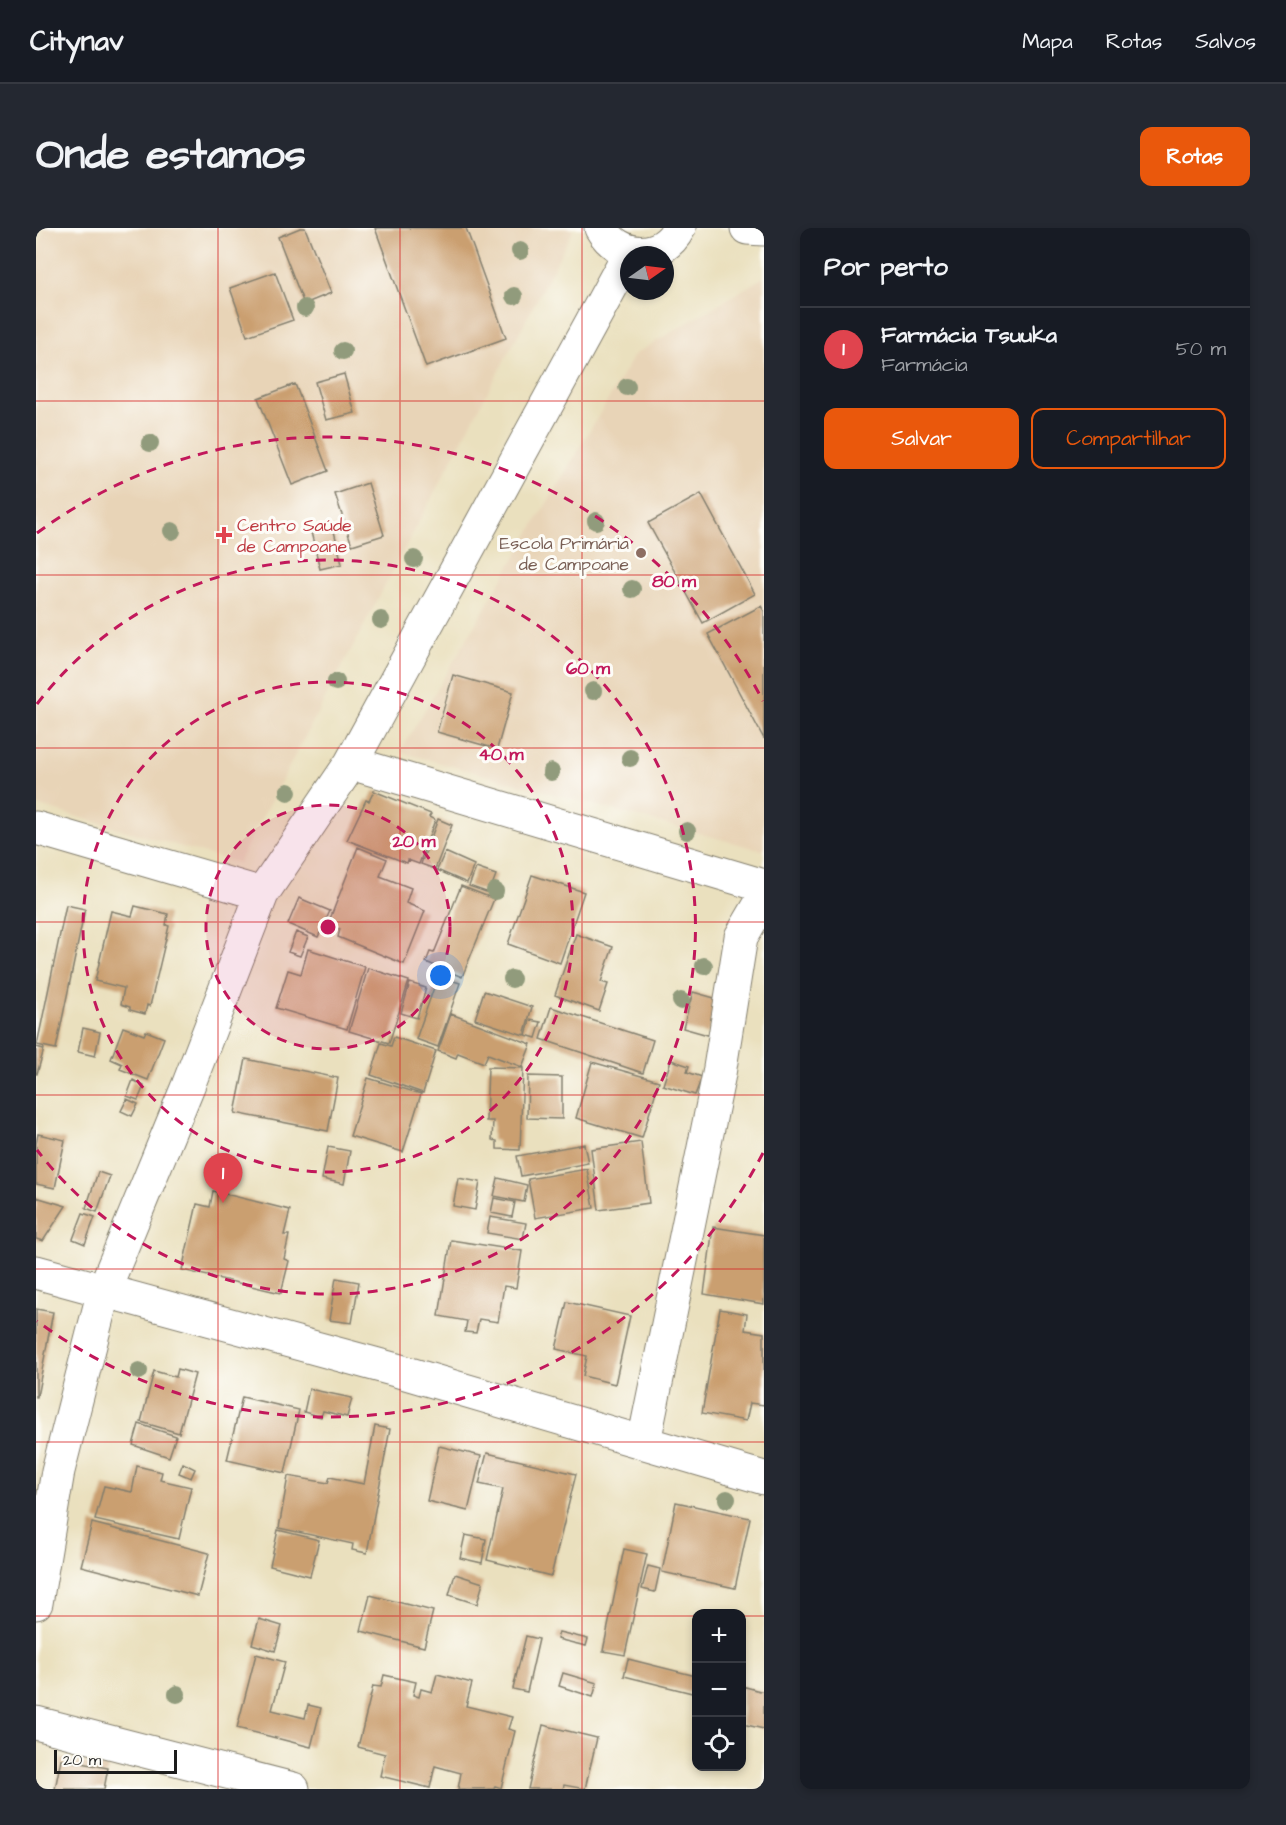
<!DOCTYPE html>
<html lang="pt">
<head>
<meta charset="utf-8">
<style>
  :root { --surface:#171b24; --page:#242831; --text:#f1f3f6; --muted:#9ea1a6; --line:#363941; --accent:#ea580c }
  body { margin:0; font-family:"Architects Daughter",sans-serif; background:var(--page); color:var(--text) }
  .controls { position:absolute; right:18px; bottom:18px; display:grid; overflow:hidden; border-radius:12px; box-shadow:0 3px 9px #0003 }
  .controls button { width:54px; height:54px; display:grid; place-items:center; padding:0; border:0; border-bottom:2px solid var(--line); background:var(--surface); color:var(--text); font:30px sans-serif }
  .compass { position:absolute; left:584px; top:18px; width:54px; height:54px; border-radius:50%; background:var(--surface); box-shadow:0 3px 9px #0003; rotate:76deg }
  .scale { position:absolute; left:18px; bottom:15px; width:123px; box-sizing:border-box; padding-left:6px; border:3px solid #1c1c1c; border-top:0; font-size:16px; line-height:21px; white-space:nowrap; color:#1c1c1c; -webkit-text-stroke:4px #fdfcf7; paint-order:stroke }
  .you { position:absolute; left:405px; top:748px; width:21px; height:21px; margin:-15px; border:4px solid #fff; border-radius:50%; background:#1a73e8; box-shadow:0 0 0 9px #1a73e833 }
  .badge { display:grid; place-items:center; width:39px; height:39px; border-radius:50%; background:var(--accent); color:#fff; font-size:20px; font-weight:700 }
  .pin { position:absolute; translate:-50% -50px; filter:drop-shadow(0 2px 3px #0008) }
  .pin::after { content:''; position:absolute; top:32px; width:21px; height:18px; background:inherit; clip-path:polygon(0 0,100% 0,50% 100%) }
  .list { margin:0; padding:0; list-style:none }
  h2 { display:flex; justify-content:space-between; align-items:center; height:78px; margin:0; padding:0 24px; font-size:26px }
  h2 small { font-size:20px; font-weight:400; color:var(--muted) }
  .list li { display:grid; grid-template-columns:39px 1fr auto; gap:18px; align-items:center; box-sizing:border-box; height:84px; padding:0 24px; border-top:2px solid var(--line) }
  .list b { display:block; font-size:22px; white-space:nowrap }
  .list p { margin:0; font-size:20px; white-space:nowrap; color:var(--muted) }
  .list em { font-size:20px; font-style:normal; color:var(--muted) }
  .actions { display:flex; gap:12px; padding:18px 24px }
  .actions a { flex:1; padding:14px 0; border:2px solid var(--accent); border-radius:12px; text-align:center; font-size:21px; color:var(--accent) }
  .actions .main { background:var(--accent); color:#fff }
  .icon { flex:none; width:33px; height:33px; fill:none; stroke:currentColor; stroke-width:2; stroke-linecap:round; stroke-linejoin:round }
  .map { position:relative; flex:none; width:728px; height:1561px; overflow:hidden; border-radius:12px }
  header { display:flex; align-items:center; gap:36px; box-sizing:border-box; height:84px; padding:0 30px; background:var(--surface); border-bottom:2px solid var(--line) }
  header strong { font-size:28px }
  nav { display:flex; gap:33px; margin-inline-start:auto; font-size:21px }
  .intro { display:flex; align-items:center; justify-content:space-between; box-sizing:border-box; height:144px; padding:0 36px }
  h1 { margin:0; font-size:42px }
  .button { padding:15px 27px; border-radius:12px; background:var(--accent); color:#fff; font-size:21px; font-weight:700 }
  main { display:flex; gap:36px; padding:0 36px }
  aside { flex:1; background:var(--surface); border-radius:12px; box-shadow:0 3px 9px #0003 }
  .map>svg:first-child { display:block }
</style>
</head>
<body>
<header>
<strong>Citynav</strong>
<nav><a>Mapa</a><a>Rotas</a><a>Salvos</a></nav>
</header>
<div class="intro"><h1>Onde estamos</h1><a class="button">Rotas</a></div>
<main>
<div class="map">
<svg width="728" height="1561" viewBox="0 0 728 1561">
  <rect width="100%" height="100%" fill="#fdfcf7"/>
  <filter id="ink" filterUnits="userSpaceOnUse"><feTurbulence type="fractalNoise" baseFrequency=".0167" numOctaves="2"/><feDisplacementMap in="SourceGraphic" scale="12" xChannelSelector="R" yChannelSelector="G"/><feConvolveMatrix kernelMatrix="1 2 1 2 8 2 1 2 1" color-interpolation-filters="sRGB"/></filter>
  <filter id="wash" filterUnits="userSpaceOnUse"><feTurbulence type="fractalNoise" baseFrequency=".008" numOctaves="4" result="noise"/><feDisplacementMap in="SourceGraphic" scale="24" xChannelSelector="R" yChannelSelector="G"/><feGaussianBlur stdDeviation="1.35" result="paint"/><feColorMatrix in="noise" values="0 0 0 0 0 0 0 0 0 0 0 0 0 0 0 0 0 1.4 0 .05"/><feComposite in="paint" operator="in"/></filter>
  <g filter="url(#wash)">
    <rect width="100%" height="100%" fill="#eae0be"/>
    <path fill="#e8d4b7" d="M 8,0 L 534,0 L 537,3 L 202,635 L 0,577 L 0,36 Z
      M 728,49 L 728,623 L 364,524 L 599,126 Z"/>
    <g id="blocks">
      <path fill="#ca9f70" d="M 264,0 L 269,0 L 295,65 L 268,76 L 242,9 Z
        M 339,0 L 430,0 L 470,110 L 390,139 Z
        M 239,44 L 257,92 L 211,108 L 194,60 Z
        M 308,146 L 319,185 L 290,192 L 279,154 Z
        M 259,156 L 292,243 L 256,257 L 222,170 Z
        M 332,255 L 348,307 L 316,317 L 299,266 Z
        M 665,266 L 719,366 L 667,395 L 612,295 Z
        M 297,299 L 306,336 L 284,341 L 275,304 Z
        M 725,378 L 728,383 L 728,511 L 672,406 Z
        M 417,447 L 477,464 L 461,521 L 401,504 Z
        M 338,563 L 395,586 L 393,589 L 399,592 L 383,636 L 372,632 L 371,635 L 311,612 L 330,572 L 333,573 Z
        M 402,591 L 416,597 L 399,641 L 385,636 Z
        M 322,619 L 351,631 L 344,648 L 375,660 L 370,675 L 389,683 L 368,736 L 302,709 L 304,701 L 292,696 Z
        M 409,624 L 438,637 L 431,655 L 401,642 Z
        M 440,640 L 460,647 L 453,665 L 433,658 Z
        M 496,647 L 548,664 L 524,735 L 472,716 Z
        M 425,658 L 458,671 L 426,749 L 390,734 L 394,724 L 398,725 Z
        M 263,670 L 294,683 L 282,709 L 252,696 Z
        M 30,677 L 49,681 L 20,821 L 1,817 Z
        M 99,678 L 132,686 L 130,697 L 133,698 L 114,778 L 111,777 L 109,786 L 94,782 L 94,779 L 85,776 L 88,760 L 59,753 L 75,683 L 96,688 Z
        M 260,704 L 272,709 L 264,728 L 252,724 Z
        M 540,706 L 577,719 L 565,754 L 572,756 L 563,783 L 519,767 Z
        M 272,721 L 329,739 L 311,801 L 240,780 L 252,742 L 265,746 Z
        M 332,740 L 373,753 L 353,815 L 313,803 Z
        M 402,748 L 424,755 L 402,819 L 380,811 Z
        M 374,755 L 390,760 L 381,790 L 365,785 Z
        M 448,763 L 496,779 L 488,807 L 439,791 Z
        M 657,764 L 682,771 L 672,807 L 647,800 Z
        M 515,779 L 617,812 L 607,845 L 505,811 Z
        M 415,786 L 495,816 L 486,839 L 452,826 L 448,835 L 422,825 L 420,830 L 402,823 Z
        M 494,792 L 505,794 L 500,810 L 490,807 Z
        M 87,799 L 108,807 L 110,803 L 128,810 L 112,852 L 84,841 L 86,836 L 75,831 Z
        M 47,800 L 64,804 L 59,828 L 42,824 Z
        M 358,809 L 400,823 L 387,865 L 335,847 L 345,815 L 355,818 Z
        M 0,819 L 8,821 L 1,846 L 0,846 Z
        M 210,831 L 302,850 L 292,903 L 199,885 Z
        M 635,832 L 653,838 L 651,844 L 666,849 L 659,867 L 627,857 Z
        M 556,834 L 623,853 L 606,910 L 540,890 Z
        M 452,839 L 487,840 L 484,922 L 461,921 L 461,913 L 456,912 L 457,893 L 450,893 Z
        M 492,848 L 526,849 L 526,891 L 491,890 Z
        M 332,850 L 385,866 L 367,924 L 314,908 Z
        M 97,852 L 108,858 L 102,872 L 91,868 Z
        M 91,871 L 102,876 L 96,888 L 85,883 Z
        M 2,906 L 29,912 L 19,960 L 0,956 L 0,916 Z
        M 605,914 L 613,975 L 563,982 L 555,921 Z
        M 548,916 L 552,935 L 485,948 L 481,928 Z
        M 292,919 L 314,923 L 308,956 L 286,951 Z
        M 551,941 L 558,980 L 499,990 L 492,951 Z
        M 62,944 L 74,948 L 61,984 L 50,980 Z
        M 422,950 L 444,954 L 439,982 L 417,978 Z
        M 462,950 L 491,957 L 488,974 L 458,968 Z
        M 177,963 L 254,982 L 248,1007 L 253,1007 L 248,1031 L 253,1033 L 245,1065 L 146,1042 L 161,976 L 174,979 Z
        M 0,969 L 30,978 L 7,1013 L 0,1011 Z
        M 458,970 L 479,974 L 476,989 L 455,985 Z
        M 47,985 L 59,989 L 49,1016 L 37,1011 Z
        M 454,989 L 490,995 L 487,1011 L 451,1005 Z
        M 677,999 L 728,1007 L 728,1076 L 668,1066 Z
        M 415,1012 L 486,1023 L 480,1060 L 468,1058 L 462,1094 L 443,1091 L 440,1105 L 429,1104 L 431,1093 L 403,1088 Z
        M 300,1050 L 323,1054 L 316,1095 L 293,1092 Z
        M 531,1074 L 594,1088 L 579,1156 L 547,1148 L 551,1128 L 520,1121 Z
        M 0,1081 L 17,1084 L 1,1169 L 0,1169 Z
        M 684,1081 L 711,1086 L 709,1102 L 728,1105 L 728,1177 L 714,1175 L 710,1193 L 666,1185 Z
        M 142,1141 L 159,1146 L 143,1205 L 105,1194 L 118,1143 L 140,1149 Z
        M 273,1161 L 316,1170 L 311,1189 L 287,1183 L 285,1189 L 268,1184 Z
        M 206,1169 L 263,1182 L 249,1245 L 191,1232 Z
        M 103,1196 L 140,1208 L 133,1229 L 97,1217 Z
        M 339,1198 L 354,1201 L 331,1325 L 316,1322 L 317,1316 L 243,1300 L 252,1248 L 292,1255 L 294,1249 L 328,1256 Z
        M 403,1218 L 445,1228 L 432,1283 L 391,1273 Z
        M 451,1225 L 540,1246 L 515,1348 L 451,1332 L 467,1261 L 443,1256 Z
        M 147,1235 L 159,1241 L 155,1250 L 143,1245 Z
        M 101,1238 L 126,1244 L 124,1252 L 155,1259 L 143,1311 L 59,1292 L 68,1258 L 96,1264 Z
        M 640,1274 L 714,1290 L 699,1360 L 626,1344 Z
        M 56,1295 L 173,1325 L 162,1368 L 45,1338 Z
        M 242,1302 L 283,1312 L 274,1348 L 234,1338 Z
        M 429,1307 L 450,1311 L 446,1335 L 424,1330 Z
        M 588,1321 L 611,1326 L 589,1427 L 567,1423 Z
        M 612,1338 L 624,1341 L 619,1364 L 606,1361 Z
        M 419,1346 L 447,1355 L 441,1376 L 413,1367 Z
        M 334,1367 L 397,1383 L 388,1419 L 325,1403 Z
        M 223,1391 L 246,1398 L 239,1423 L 216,1416 Z
        M 523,1404 L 552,1411 L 550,1418 L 521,1411 Z
        M 490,1408 L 503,1411 L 491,1464 L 477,1461 Z
        M 220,1426 L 249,1434 L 236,1482 L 269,1490 L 272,1477 L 285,1480 L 275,1519 L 201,1500 Z
        M 592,1431 L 660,1448 L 660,1466 L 588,1448 Z
        M 527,1445 L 561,1455 L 557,1469 L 523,1458 Z
        M 401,1446 L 436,1455 L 430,1478 L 476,1489 L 472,1501 L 479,1503 L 465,1560 L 459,1558 L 458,1561 L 422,1561 L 425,1545 L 399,1538 L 394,1560 L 344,1548 L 349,1526 L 322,1519 L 337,1458 L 345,1459 L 348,1447 L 380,1454 L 377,1467 L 383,1469 L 385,1461 L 396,1464 Z
        M 706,1458 L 728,1464 L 728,1501 L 706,1496 Z
        M 507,1497 L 561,1510 L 549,1561 L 528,1557 L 527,1561 L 492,1561 Z
        M 25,1531 L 72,1540 L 68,1561 L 19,1561 Z"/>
    </g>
  </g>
  <g filter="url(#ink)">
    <use href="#blocks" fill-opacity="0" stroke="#837e6d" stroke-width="1.5"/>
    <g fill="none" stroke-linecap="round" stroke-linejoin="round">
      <defs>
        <path id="minor" d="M 565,0 C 583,32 626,33 643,0
          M 711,0 L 728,1
          M 315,535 L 728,658
          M 0,600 L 226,666
          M 0,1044 L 360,1142 L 728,1250
          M 608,1214 L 683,846 L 705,709 L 728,670
          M 0,1375 L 22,1243 L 68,1062 L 152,858 L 226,666 L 315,535 L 594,24
          M 0,1495 L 257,1561"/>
      </defs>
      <use href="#minor" stroke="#837e6d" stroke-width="35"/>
      <use href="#minor" stroke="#fff" stroke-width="33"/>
    </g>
    <g fill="#919b7b">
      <circle cx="484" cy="23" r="9"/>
      <circle cx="478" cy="68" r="9"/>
      <circle cx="269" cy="80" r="9"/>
      <circle cx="307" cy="123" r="9"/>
      <circle cx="591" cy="159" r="9"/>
      <circle cx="114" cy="215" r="9"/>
      <circle cx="560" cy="293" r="9"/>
      <circle cx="136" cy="303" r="9"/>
      <circle cx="378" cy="331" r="9"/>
      <circle cx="596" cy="361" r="9"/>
      <circle cx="345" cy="392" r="9"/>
      <circle cx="300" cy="454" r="9"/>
      <circle cx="557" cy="463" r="9"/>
      <circle cx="594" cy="530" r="9"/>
      <circle cx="515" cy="544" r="9"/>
      <circle cx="252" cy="564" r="9"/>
      <circle cx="651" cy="603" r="9"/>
      <circle cx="459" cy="663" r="9"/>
      <circle cx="668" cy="738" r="9"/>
      <circle cx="476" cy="751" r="9"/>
      <circle cx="645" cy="773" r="9"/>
      <circle cx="103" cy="1143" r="9"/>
      <circle cx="691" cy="1271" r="9"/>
      <circle cx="141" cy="1466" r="9"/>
    </g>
  </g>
  <path fill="none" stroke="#d62828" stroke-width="1.5" stroke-opacity="0.55" d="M 182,0 L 182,1561M 364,0 L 364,1561M 546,0 L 546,1561M 0,173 L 728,173M 0,347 L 728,347M 0,520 L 728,520M 0,694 L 728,694M 0,867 L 728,867M 0,1041 L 728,1041M 0,1214 L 728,1214M 0,1388 L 660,1388M 706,1388 L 728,1388"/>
  <circle cx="292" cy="699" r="122" fill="#c2185b" fill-opacity=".12"/>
  <g fill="none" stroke="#c2185b" stroke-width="3" stroke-dasharray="10 8">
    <circle cx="292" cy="699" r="122"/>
    <circle cx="292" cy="699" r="245"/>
    <path d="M1 476A367 367 0 1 1 1 922"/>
    <path d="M727 925A490 490 0 0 1 1 1093M1 305A490 490 0 0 1 727 473"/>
  </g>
  <path fill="#e0444e" stroke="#fdfcf7" stroke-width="2" d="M185 298h6v6h6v6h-6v6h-6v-6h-6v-6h6z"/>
  <circle fill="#8d6e63" stroke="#fdfcf7" stroke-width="2" cx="605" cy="325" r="6"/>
  <g text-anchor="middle" stroke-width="6" stroke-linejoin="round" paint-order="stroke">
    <g font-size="18" fill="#be3a42" stroke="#fdfcf7" text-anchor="start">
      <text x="201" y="303">Centro Saúde<tspan x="201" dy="21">de Campoane</tspan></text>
    </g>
    <g font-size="18" fill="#785e54" stroke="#fdfcf7" text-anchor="end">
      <text x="593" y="321">Escola Primária<tspan x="593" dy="21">de Campoane</tspan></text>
    </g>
  </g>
  <circle cx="292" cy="699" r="9" fill="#c2185b" stroke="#fdfcf7" stroke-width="3"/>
  <g font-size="18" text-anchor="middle" font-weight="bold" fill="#c2185b" stroke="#fdfcf7" stroke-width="6" stroke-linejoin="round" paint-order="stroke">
    <text x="638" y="359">80 m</text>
    <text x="552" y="446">60 m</text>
    <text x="465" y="532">40 m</text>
    <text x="378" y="619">20 m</text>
  </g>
</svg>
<div class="controls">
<button>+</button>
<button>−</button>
<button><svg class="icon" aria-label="locate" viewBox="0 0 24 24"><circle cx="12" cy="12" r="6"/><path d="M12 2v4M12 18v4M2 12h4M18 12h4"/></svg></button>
</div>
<svg class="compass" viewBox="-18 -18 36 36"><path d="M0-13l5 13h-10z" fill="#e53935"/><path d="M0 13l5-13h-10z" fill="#9ea1a6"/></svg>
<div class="scale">20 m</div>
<div class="you"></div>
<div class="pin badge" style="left:187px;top:975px;background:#e0444e">1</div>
</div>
<aside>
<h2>Por perto<small></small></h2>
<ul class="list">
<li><span class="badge" style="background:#e0444e">1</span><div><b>Farmácia Tsuuka</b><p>Farmácia</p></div><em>50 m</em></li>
</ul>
<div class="actions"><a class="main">Salvar</a><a>Compartilhar</a></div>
</aside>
</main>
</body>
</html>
